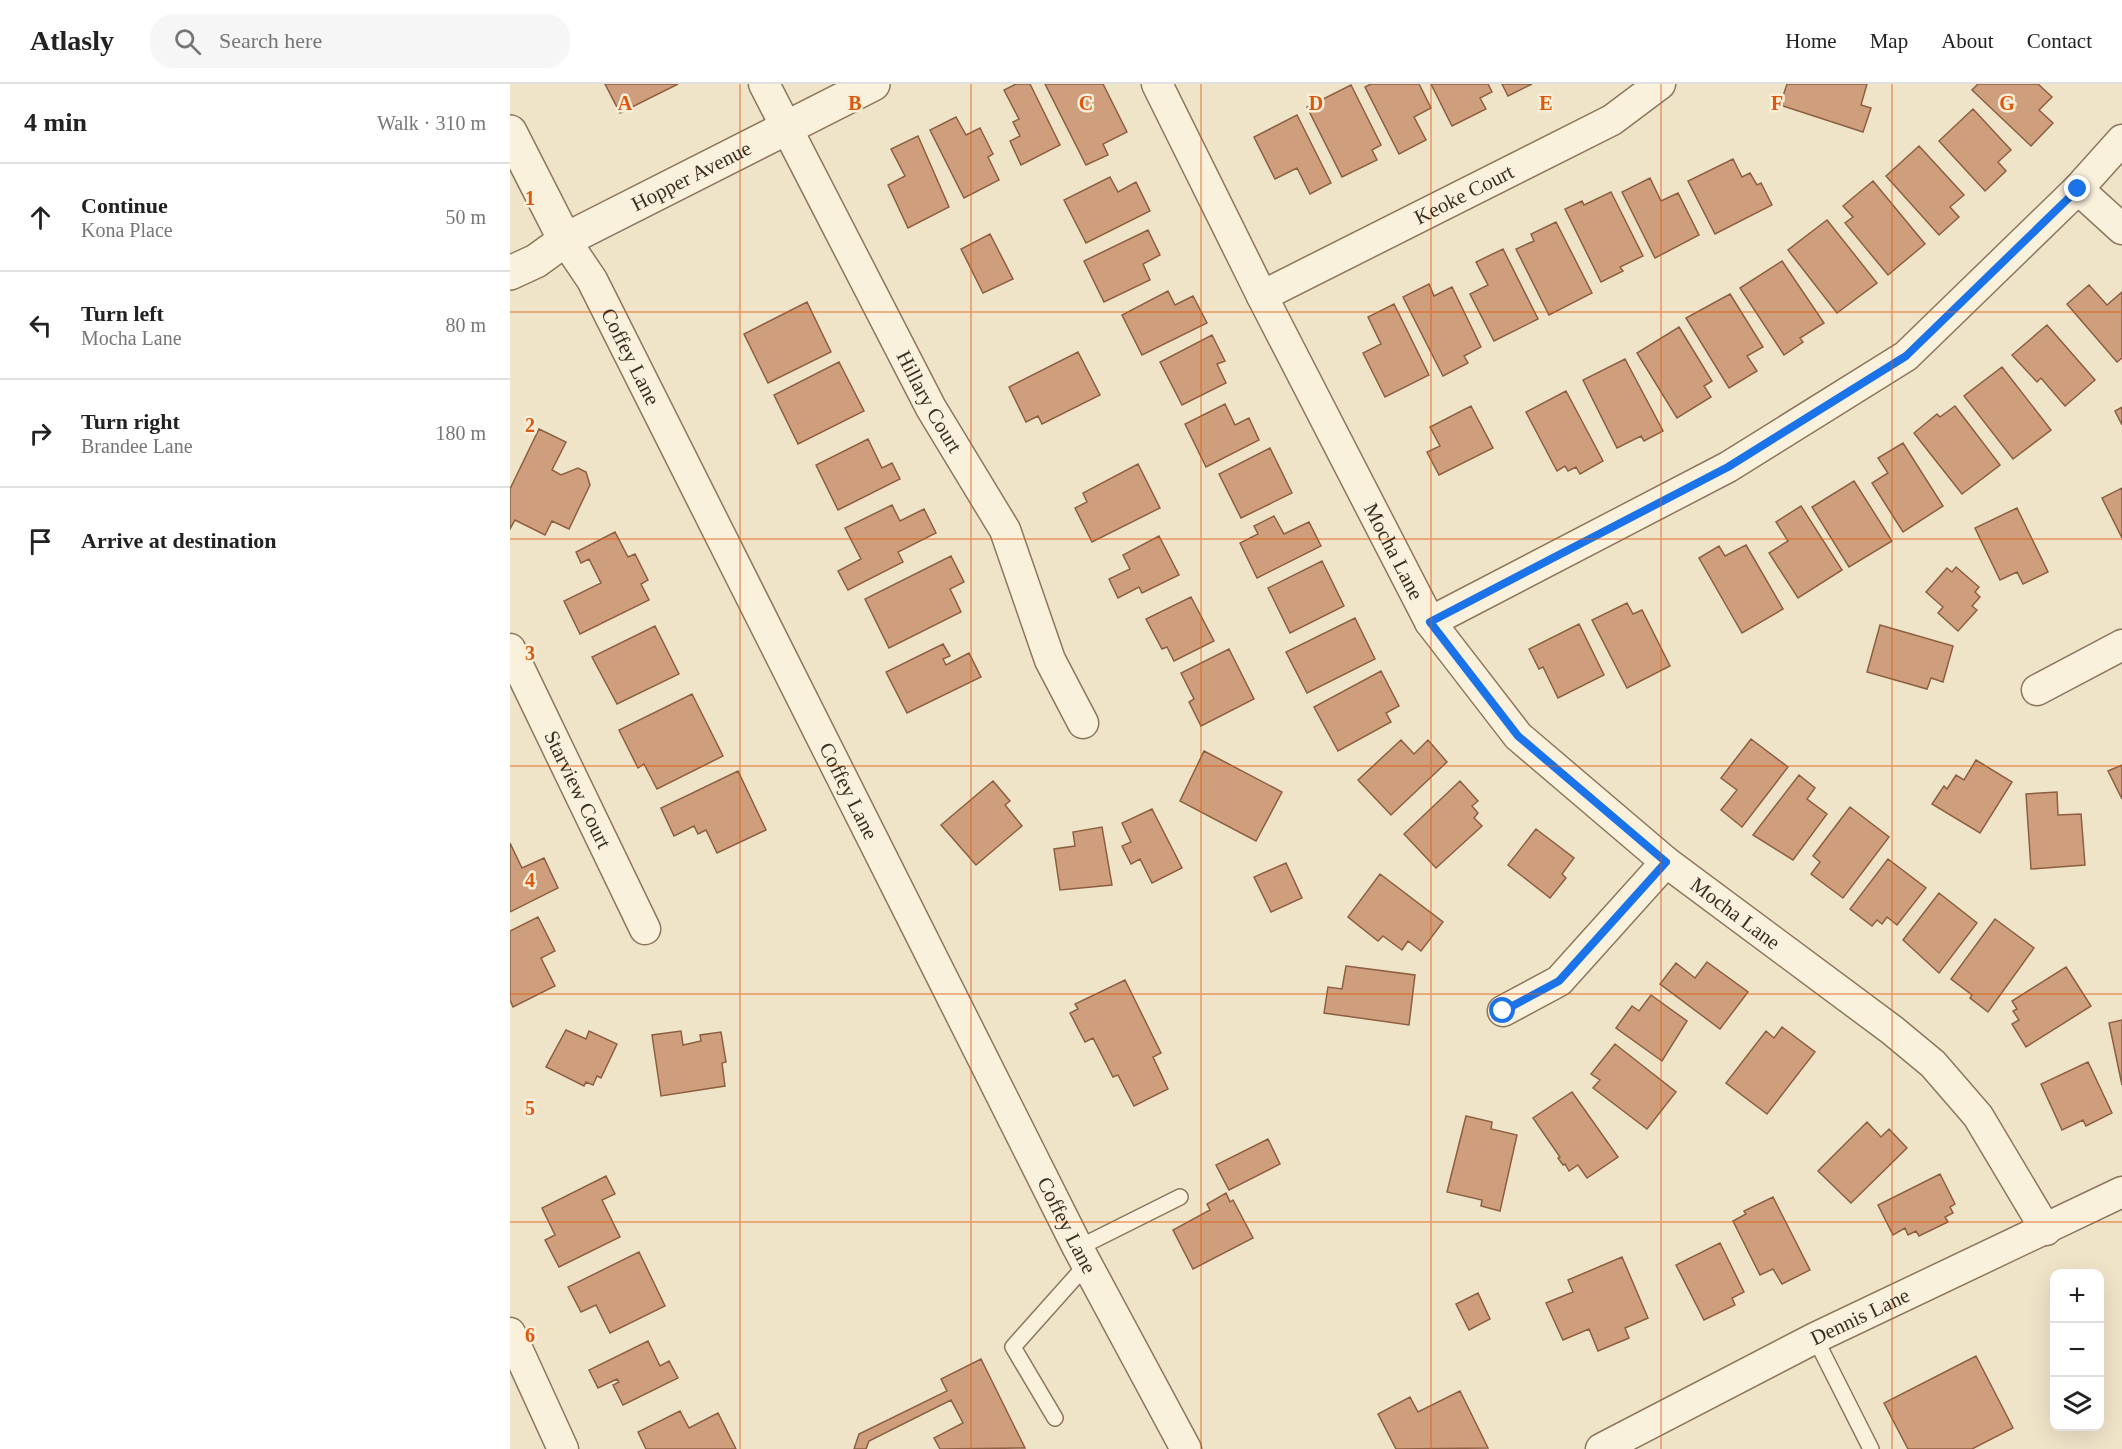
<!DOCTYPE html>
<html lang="en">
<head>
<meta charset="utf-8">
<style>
  :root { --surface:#fff; --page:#f6f6f6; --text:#222; --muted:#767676; --line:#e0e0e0 }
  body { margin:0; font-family:Georgia,serif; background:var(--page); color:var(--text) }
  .controls { position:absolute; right:18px; bottom:18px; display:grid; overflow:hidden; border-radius:12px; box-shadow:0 6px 24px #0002 }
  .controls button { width:54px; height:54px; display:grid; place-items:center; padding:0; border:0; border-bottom:2px solid var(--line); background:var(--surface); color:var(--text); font:30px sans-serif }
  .stop { position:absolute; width:18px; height:18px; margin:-14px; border:4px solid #1a73e8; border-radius:50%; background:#fff }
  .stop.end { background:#1a73e8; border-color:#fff; box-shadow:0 2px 6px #0008 }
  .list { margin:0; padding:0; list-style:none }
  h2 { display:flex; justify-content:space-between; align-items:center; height:78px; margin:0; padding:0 24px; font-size:26px }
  h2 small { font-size:20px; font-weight:400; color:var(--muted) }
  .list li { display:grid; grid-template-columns:39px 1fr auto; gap:18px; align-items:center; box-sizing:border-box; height:108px; padding:0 24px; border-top:2px solid var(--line) }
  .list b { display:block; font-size:22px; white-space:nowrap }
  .list p { margin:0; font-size:20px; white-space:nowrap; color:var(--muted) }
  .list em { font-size:20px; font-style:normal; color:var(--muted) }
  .icon { flex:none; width:33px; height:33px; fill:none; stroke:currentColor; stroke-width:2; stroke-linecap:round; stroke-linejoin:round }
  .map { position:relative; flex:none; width:1612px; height:1365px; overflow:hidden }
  header { display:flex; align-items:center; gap:36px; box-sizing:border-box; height:84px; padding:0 30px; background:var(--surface); border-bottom:2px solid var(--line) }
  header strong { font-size:28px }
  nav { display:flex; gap:33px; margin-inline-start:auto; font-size:21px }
  .search { width:420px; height:54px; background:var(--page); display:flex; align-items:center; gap:15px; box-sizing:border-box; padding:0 21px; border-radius:24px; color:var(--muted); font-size:22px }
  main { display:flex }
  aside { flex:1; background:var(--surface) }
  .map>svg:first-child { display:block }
</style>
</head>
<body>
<header>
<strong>Atlasly</strong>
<div class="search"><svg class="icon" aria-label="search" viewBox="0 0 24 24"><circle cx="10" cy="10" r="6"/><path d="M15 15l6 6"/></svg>Search here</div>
<nav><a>Home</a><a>Map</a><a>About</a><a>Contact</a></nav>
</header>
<main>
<aside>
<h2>4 min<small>Walk · 310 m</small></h2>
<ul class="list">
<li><svg class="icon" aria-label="ahead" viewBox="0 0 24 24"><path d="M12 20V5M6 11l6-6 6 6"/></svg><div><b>Continue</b><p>Kona Place</p></div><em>50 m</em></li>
<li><svg class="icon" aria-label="left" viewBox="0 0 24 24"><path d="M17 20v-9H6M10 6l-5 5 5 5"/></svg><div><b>Turn left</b><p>Mocha Lane</p></div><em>80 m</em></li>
<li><svg class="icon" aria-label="right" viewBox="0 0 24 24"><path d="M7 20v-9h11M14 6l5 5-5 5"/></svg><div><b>Turn right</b><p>Brandee Lane</p></div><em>180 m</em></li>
<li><svg class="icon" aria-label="arrive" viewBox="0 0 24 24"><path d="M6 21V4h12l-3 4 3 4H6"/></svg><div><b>Arrive at destination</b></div></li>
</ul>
</aside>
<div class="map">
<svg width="1612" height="1365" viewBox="0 0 1612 1365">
  <rect width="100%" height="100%" fill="#f0e4c8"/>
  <path fill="#cf9f7d" stroke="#8d5f41" stroke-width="1.5" d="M 95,0 L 168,0 L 110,29 Z
    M 506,0 L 520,0 L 550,61 L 511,81 L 500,57 L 510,52 L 503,38 L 509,35 L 494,6 Z
    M 535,0 L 593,0 L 617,48 L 593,60 L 598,71 L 576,81 Z
    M 861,0 L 909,0 L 921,24 L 904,33 L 916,56 L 889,70 L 855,3 Z
    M 921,0 L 978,0 L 982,8 L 970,14 L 976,25 L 942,42 Z
    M 992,0 L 1022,0 L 998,12 Z
    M 1277,0 L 1357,0 L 1351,21 L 1361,24 L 1353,48 L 1270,21 Z
    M 1468,0 L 1528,0 L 1542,13 L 1529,26 L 1543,39 L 1521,62 L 1462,6 Z
    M 841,1 L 871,61 L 862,66 L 867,76 L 832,93 L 797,23 Z
    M 1463,25 L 1501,66 L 1488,78 L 1496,87 L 1475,107 L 1429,57 Z
    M 787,31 L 821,99 L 800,110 L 787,84 L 765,95 L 744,53 Z
    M 446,33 L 456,51 L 470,44 L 483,70 L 478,73 L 489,96 L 454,114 L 420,46 Z
    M 408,52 L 439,123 L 398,144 L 378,101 L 395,92 L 381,65 Z
    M 1409,62 L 1454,111 L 1440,123 L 1449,133 L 1429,151 L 1376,92 Z
    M 1223,75 L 1232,93 L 1240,89 L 1247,101 L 1251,99 L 1262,121 L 1205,150 L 1178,97 Z
    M 600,93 L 608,108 L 626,98 L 640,127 L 576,159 L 554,116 Z
    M 1140,94 L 1151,117 L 1168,109 L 1189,151 L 1145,174 L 1112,108 Z
    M 1363,97 L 1415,160 L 1378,191 L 1335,139 L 1343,133 L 1333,122 Z
    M 1101,108 L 1133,172 L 1110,183 L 1113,187 L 1091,198 L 1055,125 L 1072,117 L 1074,121 Z
    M 1317,136 L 1367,199 L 1327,229 L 1278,166 Z
    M 1046,138 L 1082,209 L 1039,231 L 1006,165 L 1024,157 L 1021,150 Z
    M 638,146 L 650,171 L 633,180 L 640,196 L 594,218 L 574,177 Z
    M 480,150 L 503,195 L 473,209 L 451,165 Z
    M 993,165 L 1028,235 L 984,257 L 960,210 L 978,201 L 966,178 Z
    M 1272,177 L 1314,239 L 1290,254 L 1293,258 L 1274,271 L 1230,204 Z
    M 919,200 L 924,212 L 942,203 L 971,263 L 954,272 L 958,279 L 933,292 L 893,213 Z
    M 1579,201 L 1597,221 L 1612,208 L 1612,274 L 1607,278 L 1557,220 Z
    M 658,207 L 665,221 L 683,212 L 697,239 L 632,271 L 612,231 Z
    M 1220,210 L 1253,263 L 1237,272 L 1247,287 L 1219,304 L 1176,234 Z
    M 297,218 L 321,268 L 258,299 L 234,250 Z
    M 884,220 L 919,291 L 875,313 L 853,269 L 871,260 L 858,233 Z
    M 1537,241 L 1585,296 L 1555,322 L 1531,294 L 1527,298 L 1502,271 Z
    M 1169,243 L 1202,297 L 1194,302 L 1201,313 L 1167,334 L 1127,269 Z
    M 702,251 L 715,277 L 707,280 L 716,299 L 672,321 L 650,278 Z
    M 568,268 L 590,311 L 532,340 L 528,332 L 516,338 L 499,303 Z
    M 1115,275 L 1153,347 L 1134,357 L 1131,352 L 1107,364 L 1073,296 Z
    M 329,278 L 354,327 L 288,360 L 264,311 Z
    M 1492,283 L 1541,346 L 1503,375 L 1454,312 Z
    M 1056,307 L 1093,377 L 1070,390 L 1066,383 L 1058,387 L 1055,382 L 1047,387 L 1016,328 Z
    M 715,320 L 725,341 L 739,334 L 749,356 L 696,383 L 675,340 Z
    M 961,322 L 983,364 L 929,391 L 917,368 L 930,362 L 920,343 Z
    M 1445,322 L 1490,381 L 1452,410 L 1404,349 L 1427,330 L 1430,333 Z
    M 1612,323 L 1612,341 L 1605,327 Z
    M 29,345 L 56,358 L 42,386 L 51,391 L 68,384 L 76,388 L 80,401 L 59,445 L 42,437 L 35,451 L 5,436 L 0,445 L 0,405 Z
    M 358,355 L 372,384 L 382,379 L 390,395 L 328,426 L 306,381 Z
    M 1393,359 L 1433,422 L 1393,448 L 1362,399 L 1378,389 L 1368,374 Z
    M 760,364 L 782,409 L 731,434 L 709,390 Z
    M 628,380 L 650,424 L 582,458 L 565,424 L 577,418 L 573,409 Z
    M 1344,397 L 1382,457 L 1339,483 L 1302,423 Z
    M 1612,404 L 1612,454 L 1592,414 Z
    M 382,421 L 390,437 L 414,425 L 426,449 L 388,468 L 393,478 L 338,506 L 328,487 L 351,475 L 335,444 Z
    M 1291,422 L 1332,486 L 1288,514 L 1259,469 L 1278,457 L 1266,438 Z
    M 1507,424 L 1538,488 L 1513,500 L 1507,488 L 1490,496 L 1465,444 Z
    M 764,432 L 774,450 L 799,438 L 811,462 L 747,494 L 730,459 L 748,450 L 744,442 Z
    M 105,448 L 118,473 L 125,470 L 138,496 L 131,500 L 139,516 L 70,550 L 54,517 L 91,499 L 79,475 L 71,479 L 66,468 Z
    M 649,452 L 669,491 L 632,509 L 629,503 L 608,514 L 599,495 L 620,485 L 613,471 Z
    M 1236,461 L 1273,525 L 1232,549 L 1189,474 L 1209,462 L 1215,472 Z
    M 441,472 L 454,498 L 440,505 L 451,528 L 379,564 L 355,515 Z
    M 812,477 L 834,522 L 780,549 L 758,504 Z
    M 1446,483 L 1469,503 L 1465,508 L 1470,513 L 1462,522 L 1467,526 L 1448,547 L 1428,529 L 1433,523 L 1416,508 L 1437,484 L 1442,488 Z
    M 681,513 L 704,557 L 664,577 L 657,563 L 652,565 L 636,535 Z
    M 1117,519 L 1123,530 L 1132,526 L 1160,582 L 1117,604 L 1082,536 Z
    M 845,534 L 865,575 L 797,609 L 776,568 Z
    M 1069,540 L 1094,591 L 1048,614 L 1033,583 L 1029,585 L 1019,565 Z
    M 1370,541 L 1443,562 L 1433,598 L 1421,594 L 1417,605 L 1357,588 Z
    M 145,542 L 169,590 L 107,620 L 82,573 Z
    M 433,560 L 440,572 L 433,575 L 436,581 L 459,569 L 471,593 L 397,629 L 376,588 Z
    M 719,565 L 744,615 L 691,642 L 679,618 L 684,615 L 671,589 Z
    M 871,587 L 889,622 L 876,629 L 881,638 L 828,667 L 804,623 Z
    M 182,610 L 213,672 L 147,705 L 134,680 L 128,684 L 109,646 Z
    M 1241,655 L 1278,683 L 1232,743 L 1211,726 L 1227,706 L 1211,694 Z
    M 891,656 L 904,670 L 918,656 L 937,678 L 881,731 L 848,696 Z
    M 694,667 L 772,708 L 746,757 L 670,717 Z
    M 1466,676 L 1502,698 L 1470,749 L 1422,720 L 1434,702 L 1437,705 L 1446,691 L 1454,696 Z
    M 1612,681 L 1612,715 L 1598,687 Z
    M 228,687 L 256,746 L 207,769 L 196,746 L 188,750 L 184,742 L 164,752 L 151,724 Z
    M 1289,691 L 1305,704 L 1297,715 L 1317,730 L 1283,776 L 1243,751 Z
    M 483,697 L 500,717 L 495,721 L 512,742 L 466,781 L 431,741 Z
    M 950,697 L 968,717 L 962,722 L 968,729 L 964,734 L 972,742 L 926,784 L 894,750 Z
    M 1547,708 L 1548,731 L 1571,730 L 1575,781 L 1521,785 L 1516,710 Z
    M 1340,723 L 1379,753 L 1333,814 L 1301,790 L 1310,778 L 1303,772 Z
    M 642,725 L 672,784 L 642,799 L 630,775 L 621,780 L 612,762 L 621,758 L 612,739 Z
    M 592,743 L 602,801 L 550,806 L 544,765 L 565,762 L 563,748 Z
    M 1026,745 L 1064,774 L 1052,790 L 1056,794 L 1040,814 L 998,781 Z
    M 0,759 L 12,784 L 34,774 L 48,804 L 0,828 Z
    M 1378,775 L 1416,804 L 1387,841 L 1377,833 L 1372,840 L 1367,836 L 1362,842 L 1340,825 Z
    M 776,779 L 792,814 L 761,828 L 744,793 Z
    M 870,790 L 933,838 L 911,867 L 898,857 L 892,866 L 873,852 L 868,857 L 838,833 Z
    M 1429,809 L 1467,839 L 1429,889 L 1393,856 Z
    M 28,833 L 45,867 L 31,874 L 45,902 L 3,923 L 0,916 L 0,847 Z
    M 1485,835 L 1524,864 L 1478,928 L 1460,914 L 1462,911 L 1441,895 Z
    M 1197,878 L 1238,908 L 1210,945 L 1150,900 L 1166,879 L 1185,894 Z
    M 836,882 L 905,891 L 899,941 L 814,929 L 818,903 L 832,905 Z
    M 1556,883 L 1581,922 L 1516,963 L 1502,940 L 1509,936 L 1503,927 L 1507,925 L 1502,917 Z
    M 615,896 L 651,969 L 643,973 L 658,1005 L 624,1022 L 608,991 L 603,993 L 583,954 L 575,958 L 560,929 L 568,925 L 565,920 Z
    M 1141,911 L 1177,937 L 1152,977 L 1106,944 L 1122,922 L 1129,927 Z
    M 1612,936 L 1612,1001 L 1599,939 Z
    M 1272,943 L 1305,968 L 1257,1030 L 1216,999 L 1256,947 L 1264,954 Z
    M 56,946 L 76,955 L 79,947 L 107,960 L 91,994 L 87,992 L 83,1001 L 76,998 L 74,1002 L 36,983 Z
    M 171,947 L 173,961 L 191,957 L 190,951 L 211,948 L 216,978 L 212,979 L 215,1002 L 151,1012 L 142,951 Z
    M 1105,960 L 1166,1008 L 1137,1045 L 1083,1004 L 1090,996 L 1081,990 Z
    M 1578,978 L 1602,1029 L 1576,1042 L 1573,1036 L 1552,1046 L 1531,1000 Z
    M 1062,1008 L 1108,1073 L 1077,1094 L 1068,1081 L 1059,1087 L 1055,1080 L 1053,1081 L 1048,1074 L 1050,1073 L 1023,1034 Z
    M 956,1032 L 982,1038 L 981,1045 L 1007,1051 L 990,1127 L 971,1122 L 972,1116 L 937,1108 Z
    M 1357,1038 L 1371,1053 L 1379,1045 L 1397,1064 L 1341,1119 L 1308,1087 Z
    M 758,1055 L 770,1080 L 719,1106 L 706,1081 Z
    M 1430,1090 L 1445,1120 L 1440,1123 L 1443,1129 L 1435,1133 L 1438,1138 L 1409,1152 L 1406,1147 L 1398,1151 L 1395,1144 L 1383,1151 L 1368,1121 Z
    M 96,1092 L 105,1110 L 92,1116 L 110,1153 L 49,1183 L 35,1156 L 45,1151 L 32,1124 Z
    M 716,1109 L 720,1118 L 723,1116 L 743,1154 L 683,1185 L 663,1146 L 700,1126 L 697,1120 Z
    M 1263,1113 L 1300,1186 L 1272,1200 L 1263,1185 L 1250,1191 L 1223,1137 L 1236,1130 L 1234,1127 Z
    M 1210,1159 L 1234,1208 L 1222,1214 L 1225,1221 L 1194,1236 L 1166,1181 Z
    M 129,1168 L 155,1222 L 100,1249 L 86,1221 L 71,1228 L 58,1203 Z
    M 1112,1173 L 1138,1234 L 1115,1244 L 1119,1254 L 1088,1267 L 1079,1245 L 1053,1256 L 1036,1219 L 1063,1208 L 1058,1196 Z
    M 968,1209 L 980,1235 L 959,1246 L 946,1220 Z
    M 138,1257 L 150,1282 L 159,1277 L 168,1294 L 113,1321 L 103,1301 L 109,1298 L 107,1295 L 88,1304 L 79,1286 Z
    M 1466,1272 L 1503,1344 L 1462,1365 L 1398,1365 L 1374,1319 Z
    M 471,1275 L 515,1364 L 430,1365 L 424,1354 L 453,1339 L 441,1316 L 359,1357 L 356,1365 L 344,1365 L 349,1350 L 437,1307 L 431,1295 Z
    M 950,1307 L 978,1364 L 886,1365 L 868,1330 L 900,1313 L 908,1328 Z
    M 170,1327 L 179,1344 L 208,1329 L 226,1365 L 136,1365 L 128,1348 Z"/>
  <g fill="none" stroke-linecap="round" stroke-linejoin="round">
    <defs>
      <path id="service" d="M 568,1164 L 670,1113
        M 1305,1254 L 1361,1365
        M 545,1334 L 503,1263 L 577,1180"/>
      <g id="minor">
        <path id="s1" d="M 254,0 L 421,324 L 495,446 L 540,576 L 573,639"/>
        <path id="s2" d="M 647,0 L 752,212 L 920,538 L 1008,652 L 1156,778 L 1382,946 L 1423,980 L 1468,1032 L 1536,1146"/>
        <path d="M 1568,105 L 1612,145"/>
        <path id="s3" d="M 55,156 L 82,196 L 568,1164 L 676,1365"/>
        <path id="s4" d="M 752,212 L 1102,36 L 1150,0"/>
        <path d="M 920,538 L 1218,383 L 1396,272 L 1568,105 L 1612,56"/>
        <path id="s5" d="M 0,565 L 135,845"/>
        <path d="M 1527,606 L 1612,561"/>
        <path d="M 993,927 L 1049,897 L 1156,778"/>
        <path d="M 0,1249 L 53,1365"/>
        <path id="s6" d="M 1091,1365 L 1305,1254 L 1612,1108"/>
      </g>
      <g id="tertiary">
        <path d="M 0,48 L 55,156"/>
        <path id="s7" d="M 0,189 L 26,177 L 55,156 L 363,0"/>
      </g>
    </defs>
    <use href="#service" stroke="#8d765c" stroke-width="18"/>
    <use href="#minor" stroke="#8d765c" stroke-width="33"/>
    <use href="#tertiary" stroke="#8d765c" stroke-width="36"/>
    <use href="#service" stroke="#faf1dc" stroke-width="15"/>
    <use href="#minor" stroke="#faf1dc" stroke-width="30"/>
    <use href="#tertiary" stroke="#faf1dc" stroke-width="33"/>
  </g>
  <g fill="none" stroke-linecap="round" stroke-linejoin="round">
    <path stroke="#1a73e8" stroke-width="8" d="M 993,927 L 1049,897 L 1156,778 L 1008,652 L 920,538 L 1218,383 L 1396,272 L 1568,105"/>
  </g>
  <path fill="none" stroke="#df570d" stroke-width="1.5" stroke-opacity="0.55" d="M 230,0 L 230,1365M 461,0 L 461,1365M 691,0 L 691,1365M 921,0 L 921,1365M 1151,0 L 1151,1365M 1382,0 L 1382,1365M 0,228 L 1612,228M 0,455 L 1612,455M 0,682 L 1612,682M 0,910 L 1612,910M 0,1138 L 1612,1138"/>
  <g text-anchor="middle" stroke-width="5" stroke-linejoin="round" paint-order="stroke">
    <g font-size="21" fill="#3d2e20" stroke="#f7eed8">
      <text dy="7" stroke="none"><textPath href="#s7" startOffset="206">Hopper Avenue</textPath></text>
      <text dy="7" stroke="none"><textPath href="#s4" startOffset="226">Keoke Court</textPath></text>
      <text dy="7" stroke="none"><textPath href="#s3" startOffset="134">Coffey Lane</textPath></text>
      <text dy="7" stroke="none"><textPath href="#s1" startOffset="358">Hillary Court</textPath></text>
      <text dy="7" stroke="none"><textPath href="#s2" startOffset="524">Mocha Lane</textPath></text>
      <text dy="7" stroke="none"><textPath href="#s5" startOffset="156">Starview Court</textPath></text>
      <text dy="7" stroke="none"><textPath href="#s3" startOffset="620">Coffey Lane</textPath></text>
      <text dy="7" stroke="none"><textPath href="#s2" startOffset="1028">Mocha Lane</textPath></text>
      <text dy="7" stroke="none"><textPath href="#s3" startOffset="1106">Coffey Lane</textPath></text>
      <text dy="7" stroke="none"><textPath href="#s6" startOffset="291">Dennis Lane</textPath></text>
    </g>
  </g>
  <g font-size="20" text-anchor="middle" font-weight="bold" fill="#df570d" stroke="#f7eed8" stroke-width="5" stroke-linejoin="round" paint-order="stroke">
    <text x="115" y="26">A</text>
    <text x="345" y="26">B</text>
    <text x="576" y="26">C</text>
    <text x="806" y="26">D</text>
    <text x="1036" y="26">E</text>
    <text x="1267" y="26">F</text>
    <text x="1497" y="26">G</text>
    <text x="20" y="121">1</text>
    <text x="20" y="348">2</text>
    <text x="20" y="576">3</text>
    <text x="20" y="803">4</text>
    <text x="20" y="1031">5</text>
    <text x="20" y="1258">6</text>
  </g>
</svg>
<div class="controls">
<button>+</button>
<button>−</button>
<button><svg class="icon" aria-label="layers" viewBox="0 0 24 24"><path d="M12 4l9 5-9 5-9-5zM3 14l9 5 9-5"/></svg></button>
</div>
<div class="stop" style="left:993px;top:927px"></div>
<div class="stop end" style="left:1568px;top:105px"></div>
</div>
</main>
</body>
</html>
